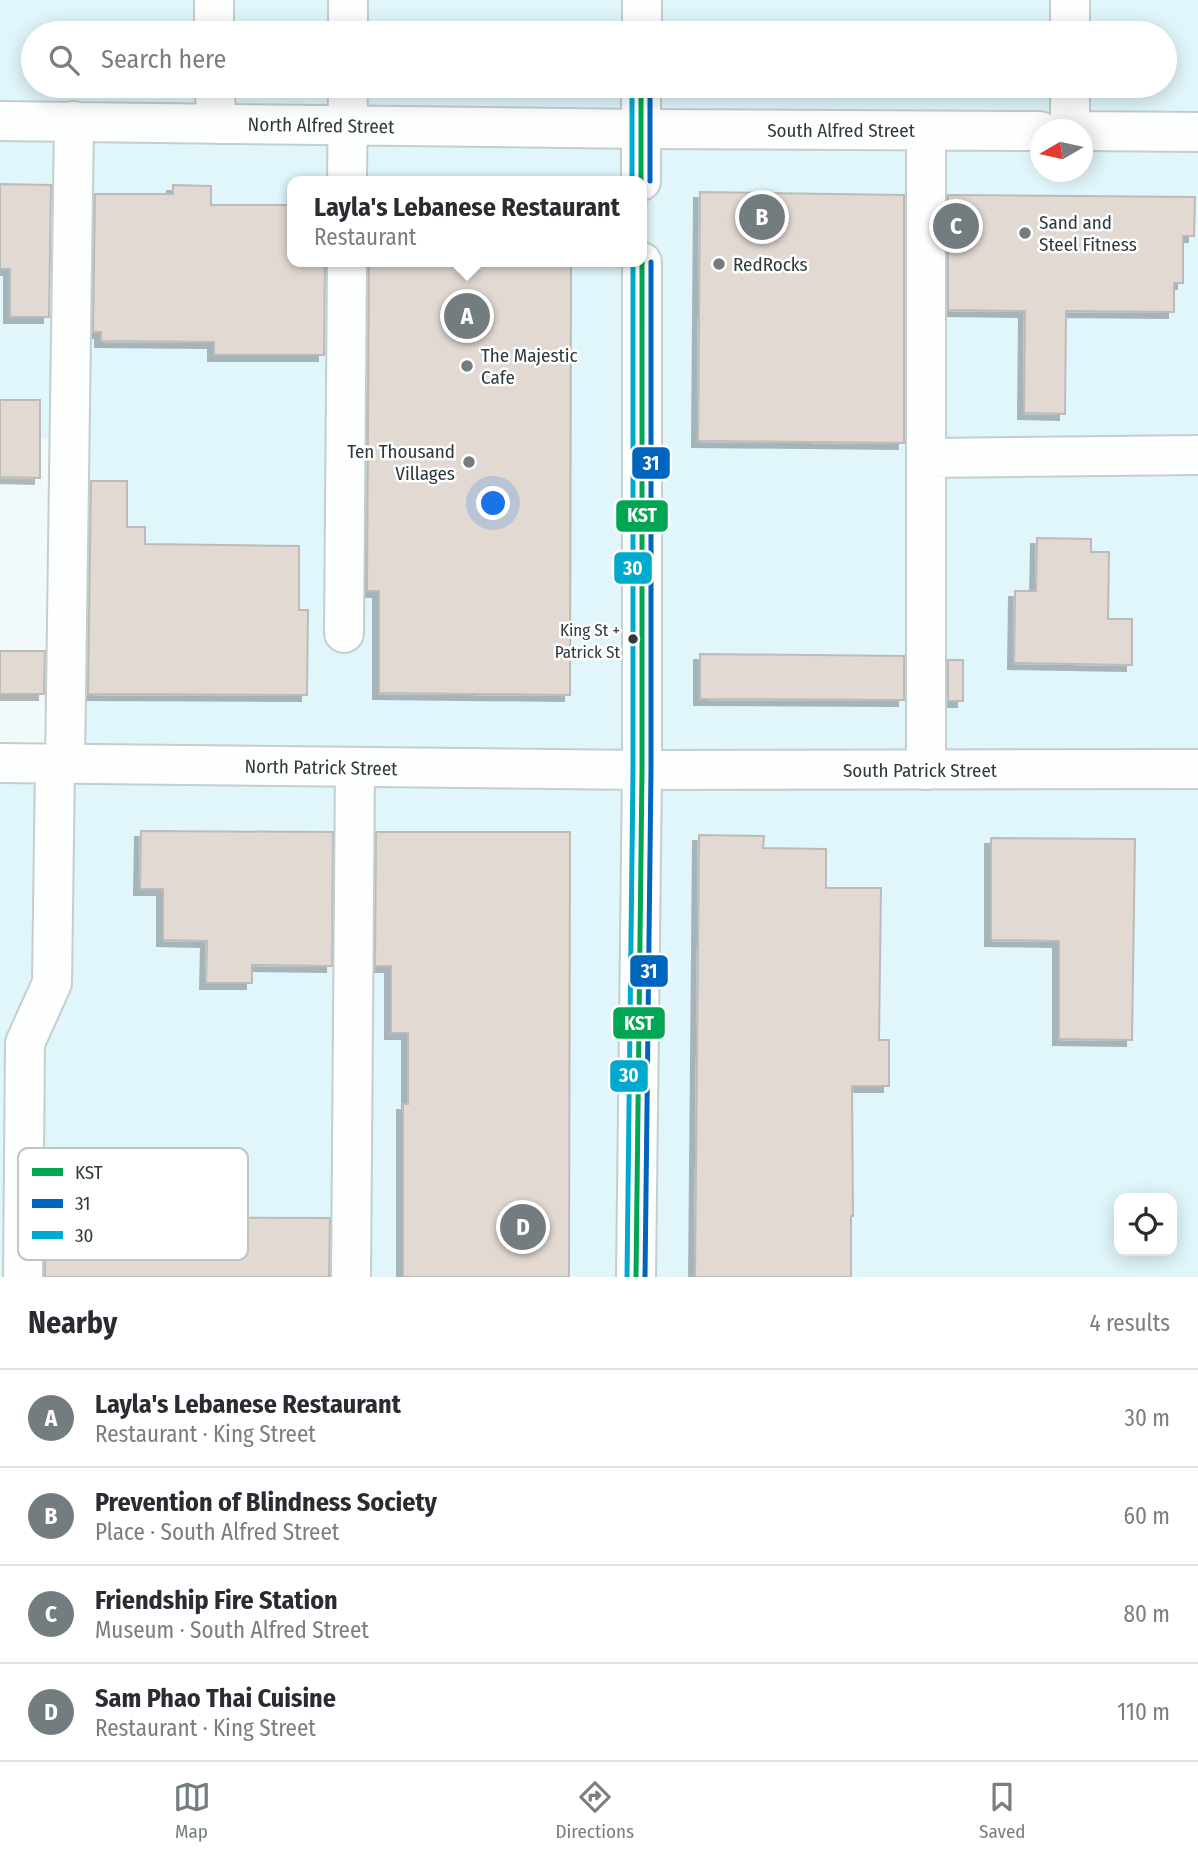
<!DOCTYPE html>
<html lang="en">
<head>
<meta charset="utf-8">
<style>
  :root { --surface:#fff; --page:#f7f7f7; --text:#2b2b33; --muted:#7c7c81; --line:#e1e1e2; --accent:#737d80 }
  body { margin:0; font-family:"Fira Sans Condensed",sans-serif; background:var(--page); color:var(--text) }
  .controls { position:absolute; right:21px; bottom:21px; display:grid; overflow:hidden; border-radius:14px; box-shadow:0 4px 18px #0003 }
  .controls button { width:63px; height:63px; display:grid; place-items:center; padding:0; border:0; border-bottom:2px solid var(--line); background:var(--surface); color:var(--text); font:35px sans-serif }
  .compass { position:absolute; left:1030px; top:119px; width:63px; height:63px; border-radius:50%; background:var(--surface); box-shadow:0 4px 18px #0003; rotate:261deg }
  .you { position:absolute; left:494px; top:504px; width:24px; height:24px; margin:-18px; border:5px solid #fff; border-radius:50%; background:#1a73e8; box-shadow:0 0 0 10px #1a73e833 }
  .badge { display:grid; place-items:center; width:46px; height:46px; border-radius:50%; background:var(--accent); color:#fff; font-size:23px; font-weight:700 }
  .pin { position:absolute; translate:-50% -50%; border:4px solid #fff; box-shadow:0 2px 7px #0006 }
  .popup { position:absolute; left:287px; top:176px; width:360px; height:91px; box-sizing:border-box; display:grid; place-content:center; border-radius:14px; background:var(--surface); filter:drop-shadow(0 2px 5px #0005); font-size:23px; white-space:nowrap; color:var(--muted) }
  .popup b { font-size:26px; color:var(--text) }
  .popup::after { content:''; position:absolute; left:50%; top:100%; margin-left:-14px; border:14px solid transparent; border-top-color:var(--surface) }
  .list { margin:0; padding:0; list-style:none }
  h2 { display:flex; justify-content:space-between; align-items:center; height:91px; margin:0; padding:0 28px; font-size:30px }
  h2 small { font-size:23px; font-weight:400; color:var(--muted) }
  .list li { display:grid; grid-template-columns:46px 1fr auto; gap:21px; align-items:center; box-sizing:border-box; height:98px; padding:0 28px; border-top:2px solid var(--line) }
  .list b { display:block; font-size:26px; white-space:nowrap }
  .list p { margin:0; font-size:23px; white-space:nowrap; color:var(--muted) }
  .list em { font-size:23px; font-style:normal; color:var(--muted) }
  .icon { flex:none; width:38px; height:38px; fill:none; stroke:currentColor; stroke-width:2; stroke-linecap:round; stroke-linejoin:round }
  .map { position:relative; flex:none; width:1198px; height:1277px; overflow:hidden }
  .search { position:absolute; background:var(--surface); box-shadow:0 4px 18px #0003; left:21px; right:21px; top:21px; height:77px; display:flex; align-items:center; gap:18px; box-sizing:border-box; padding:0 24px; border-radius:38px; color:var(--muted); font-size:26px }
  .sheet { height:483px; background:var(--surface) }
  nav { display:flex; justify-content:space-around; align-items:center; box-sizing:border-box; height:98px; border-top:2px solid var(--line); background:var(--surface); font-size:19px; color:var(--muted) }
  nav a { display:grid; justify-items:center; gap:4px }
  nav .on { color:var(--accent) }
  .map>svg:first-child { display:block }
</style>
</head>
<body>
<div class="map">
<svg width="1198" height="1277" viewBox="0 0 1198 1277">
  <defs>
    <filter id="shadow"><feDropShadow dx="-6" dy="6" stdDeviation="0" flood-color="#0004"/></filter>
  </defs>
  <rect width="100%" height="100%" fill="#f2f9fa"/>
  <path fill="#e0f6fb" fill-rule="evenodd" d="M 0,0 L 1198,0 L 1198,1277 L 0,1277 L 0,764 L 58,764 L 60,439 L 0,439 ZM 33,33 L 1165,33 L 1165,86 L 33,86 ZM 1040,130 L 1082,130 L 1082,172 L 1040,172 ZM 292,181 L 642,181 L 642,262 L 292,262 ZM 1119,1198 L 1172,1198 L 1172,1251 L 1119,1251 Z"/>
  <path fill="#e2d9d2" stroke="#bdbbb9" stroke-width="2" filter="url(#shadow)" d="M 0,184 L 51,185 L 49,317 L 10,317 L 10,269 L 0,269 Z
    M 173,185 L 211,186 L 211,205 L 292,205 L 292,262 L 325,262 L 324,355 L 214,355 L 214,342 L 101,341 L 101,332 L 93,332 L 95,194 L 173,194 Z
    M 700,192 L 904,195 L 904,443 L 698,441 Z
    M 948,195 L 1195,197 L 1194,236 L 1183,236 L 1183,283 L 1174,283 L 1174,312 L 1066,311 L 1065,414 L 1024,413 L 1025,311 L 948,310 Z
    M 369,262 L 571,262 L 570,695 L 379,693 L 379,591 L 367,591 Z
    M 0,400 L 40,400 L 40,478 L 0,477 Z
    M 91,481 L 127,481 L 127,527 L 145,527 L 145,544 L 299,546 L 299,610 L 308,610 L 307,695 L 88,694 Z
    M 1037,538 L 1091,539 L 1091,552 L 1109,552 L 1108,619 L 1132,619 L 1132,665 L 1014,663 L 1015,591 L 1036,591 Z
    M 0,651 L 45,651 L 44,694 L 0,694 Z
    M 700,654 L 904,656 L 904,700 L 700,699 Z
    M 948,660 L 963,660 L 963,701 L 948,701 Z
    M 141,831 L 333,832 L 332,966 L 252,965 L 252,983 L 206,983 L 207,941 L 163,940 L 163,889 L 140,889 Z
    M 376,832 L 570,832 L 569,1277 L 403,1277 L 403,1104 L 408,1104 L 408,1033 L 391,1033 L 391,966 L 375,966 Z
    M 699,835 L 764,836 L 763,848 L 826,849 L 826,888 L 881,888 L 879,1040 L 889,1040 L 889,1086 L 852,1086 L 853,1216 L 851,1216 L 851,1277 L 695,1277 Z
    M 991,838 L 1135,839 L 1132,1040 L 1059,1039 L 1059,941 L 991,940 Z
    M 45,1217 L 330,1218 L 329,1277 L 45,1277 Z"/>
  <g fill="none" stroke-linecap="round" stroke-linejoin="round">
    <defs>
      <path id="minor" d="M 214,0 L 214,33
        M 348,33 L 348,0
        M 1070,33 L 1070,0
        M 215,86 L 216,124
        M 1070,86 L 1070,130
        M 0,121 L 641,129 L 1040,131
        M 926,131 L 926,770
        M 1082,131 L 1198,132
        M 347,181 L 348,86
        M 926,458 L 1198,455
        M 344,633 L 347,262
        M 65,764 L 74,121
        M 23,1277 L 25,1043 L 52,983 L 55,764
        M 351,1277 L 355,767"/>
      <path id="major" d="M 642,33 L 642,0
        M 641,181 L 641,86
        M 636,1277 L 642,770 L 642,262"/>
      <path id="highway" d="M 0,763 L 642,770 L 1198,769"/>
    </defs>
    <use href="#minor" stroke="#c4cecf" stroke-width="42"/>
    <use href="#major" stroke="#c4cecf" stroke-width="42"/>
    <use href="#highway" stroke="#c4cecf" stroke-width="42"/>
    <use href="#minor" stroke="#fdfefe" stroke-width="38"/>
    <use href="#major" stroke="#fdfefe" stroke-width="38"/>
    <use href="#highway" stroke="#fdfefe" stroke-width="38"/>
    <defs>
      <path id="bus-1" d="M 641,86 L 641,181
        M 636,1277 L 642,770 L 642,262"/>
      <path id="bus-2" d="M 650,86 L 650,181
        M 645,1277 L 651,770 L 651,262"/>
      <path id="bus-3" d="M 632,86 L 632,181
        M 627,1277 L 633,770 L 633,262"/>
    </defs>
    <use href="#bus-1" stroke="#fff" stroke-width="10"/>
    <use href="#bus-2" stroke="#fff" stroke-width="10"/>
    <use href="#bus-3" stroke="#fff" stroke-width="10"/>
    <use href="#bus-1" stroke="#00a651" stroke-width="5"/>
    <use href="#bus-2" stroke="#0065bd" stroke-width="5"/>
    <use href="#bus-3" stroke="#00a9ce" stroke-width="5"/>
  </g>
  <g fill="#737d80" stroke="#fff" stroke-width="2.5">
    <circle cx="1025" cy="233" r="7"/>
    <circle cx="719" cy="264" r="7"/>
    <circle cx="467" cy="366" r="7"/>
    <circle cx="469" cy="462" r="7"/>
  </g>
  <circle fill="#2e3a3e" stroke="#fff" stroke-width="2.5" cx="633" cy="639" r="6"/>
  <g text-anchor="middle" stroke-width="5" stroke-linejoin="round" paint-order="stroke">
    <g font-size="17" fill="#2e3a3e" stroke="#fff" text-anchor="end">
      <text x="620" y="636">King St +<tspan x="620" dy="22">Patrick St</tspan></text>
    </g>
    <g font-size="19" fill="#2e3a3e" stroke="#fff">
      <text transform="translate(321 125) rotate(1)" y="7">North Alfred Street</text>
      <text x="841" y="137">South Alfred Street</text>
      <text transform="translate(321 767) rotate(1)" y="7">North Patrick Street</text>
      <text x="920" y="777">South Patrick Street</text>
    </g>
    <g font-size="19" fill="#2e3a3e" stroke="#fff" text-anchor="start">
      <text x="1039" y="229">Sand and<tspan x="1039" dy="22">Steel Fitness</tspan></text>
      <text x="733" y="271">RedRocks</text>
      <text x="481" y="362">The Majestic<tspan x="481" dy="22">Cafe</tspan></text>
      <text x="455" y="458" text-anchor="end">Ten Thousand<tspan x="455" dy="22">Villages</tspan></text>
    </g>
  </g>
  <rect x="18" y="1148" width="230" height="112" rx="10" fill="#fff" stroke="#c0c4c5" stroke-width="2"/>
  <rect x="32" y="1168" width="31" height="8" fill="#00a651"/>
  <rect x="32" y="1199" width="31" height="9" fill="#0065bd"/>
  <rect x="32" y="1231" width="31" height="8" fill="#00a9ce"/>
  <g font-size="19" fill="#2e3a3e">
    <text x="75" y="1179">KST</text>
    <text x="75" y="1210">31</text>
    <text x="75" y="1242">30</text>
  </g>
  <g stroke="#fff" stroke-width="2.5">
    <rect x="631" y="446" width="40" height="34" rx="7" fill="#0065bd"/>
    <rect x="615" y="499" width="54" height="34" rx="7" fill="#00a651"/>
    <rect x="613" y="551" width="40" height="34" rx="7" fill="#00a9ce"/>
    <rect x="629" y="954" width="40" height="34" rx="7" fill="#0065bd"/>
    <rect x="612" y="1006" width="54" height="34" rx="7" fill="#00a651"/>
    <rect x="609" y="1059" width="40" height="34" rx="7" fill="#00a9ce"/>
  </g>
  <g font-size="19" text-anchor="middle" font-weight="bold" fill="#fff">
    <text x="651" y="470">31</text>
    <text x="642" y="522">KST</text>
    <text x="633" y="575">30</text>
    <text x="649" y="978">31</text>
    <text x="639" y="1030">KST</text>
    <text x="629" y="1082">30</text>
  </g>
</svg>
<div class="controls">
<button><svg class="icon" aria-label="locate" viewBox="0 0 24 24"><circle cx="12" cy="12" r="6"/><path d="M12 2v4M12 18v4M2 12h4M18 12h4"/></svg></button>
</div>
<svg class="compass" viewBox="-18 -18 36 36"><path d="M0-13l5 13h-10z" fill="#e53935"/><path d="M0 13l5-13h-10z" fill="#7c7c81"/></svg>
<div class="you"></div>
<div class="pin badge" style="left:467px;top:316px">A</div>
<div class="popup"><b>Layla's Lebanese Restaurant</b>Restaurant</div>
<div class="pin badge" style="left:762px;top:217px">B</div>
<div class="pin badge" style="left:956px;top:226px">C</div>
<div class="pin badge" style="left:523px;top:1227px">D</div>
<div class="search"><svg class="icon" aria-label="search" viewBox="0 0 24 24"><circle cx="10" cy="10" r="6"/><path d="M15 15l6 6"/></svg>Search here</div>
</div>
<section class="sheet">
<h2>Nearby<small>4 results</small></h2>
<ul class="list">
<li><span class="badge">A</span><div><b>Layla's Lebanese Restaurant</b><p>Restaurant · King Street</p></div><em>30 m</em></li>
<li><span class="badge">B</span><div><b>Prevention of Blindness Society</b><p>Place · South Alfred Street</p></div><em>60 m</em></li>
<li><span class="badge">C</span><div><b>Friendship Fire Station</b><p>Museum · South Alfred Street</p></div><em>80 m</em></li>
<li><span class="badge">D</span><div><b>Sam Phao Thai Cuisine</b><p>Restaurant · King Street</p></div><em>110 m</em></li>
</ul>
</section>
<nav>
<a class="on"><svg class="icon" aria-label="map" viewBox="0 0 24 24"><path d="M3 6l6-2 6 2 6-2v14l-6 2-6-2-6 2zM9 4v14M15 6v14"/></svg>Map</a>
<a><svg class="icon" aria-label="directions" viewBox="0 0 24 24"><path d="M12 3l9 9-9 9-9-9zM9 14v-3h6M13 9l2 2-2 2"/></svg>Directions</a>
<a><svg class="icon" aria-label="saved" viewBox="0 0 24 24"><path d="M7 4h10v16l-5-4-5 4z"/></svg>Saved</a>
</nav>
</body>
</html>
